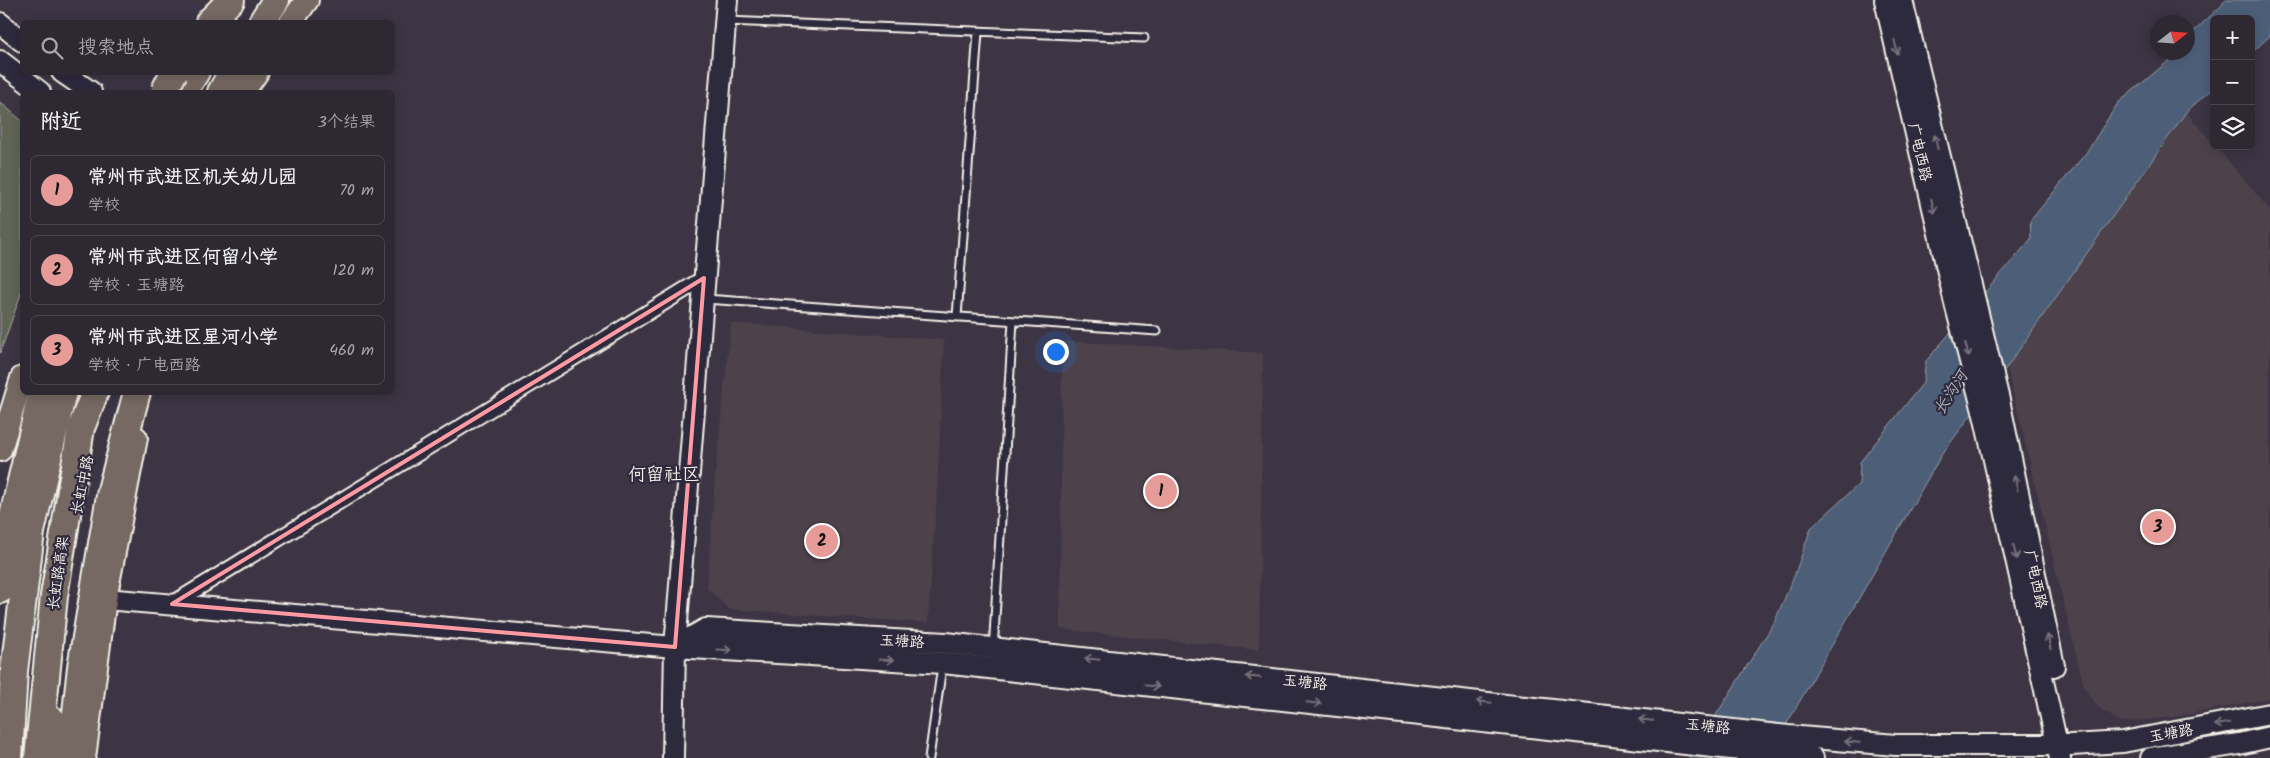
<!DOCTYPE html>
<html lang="zh">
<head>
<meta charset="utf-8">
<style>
  :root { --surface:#2e2833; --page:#3a343f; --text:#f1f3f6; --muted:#a7a6ac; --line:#49444e; --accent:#e69b98 }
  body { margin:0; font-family:Kalam,"LXGW WenKai TC",sans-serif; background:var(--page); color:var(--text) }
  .controls { position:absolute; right:15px; top:15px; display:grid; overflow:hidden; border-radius:8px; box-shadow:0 2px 12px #0003 }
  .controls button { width:45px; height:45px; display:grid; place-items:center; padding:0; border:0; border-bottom:1px solid var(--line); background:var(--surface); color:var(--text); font:25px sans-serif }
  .compass { position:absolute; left:2150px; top:15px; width:45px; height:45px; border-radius:50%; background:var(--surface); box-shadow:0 2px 12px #0003; rotate:73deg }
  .you { position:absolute; left:1055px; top:351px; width:18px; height:18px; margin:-12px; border:4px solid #fff; border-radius:50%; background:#1a73e8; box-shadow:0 0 0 8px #1a73e833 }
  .badge { display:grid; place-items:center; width:32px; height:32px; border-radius:50%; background:var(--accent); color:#111; font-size:16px; font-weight:700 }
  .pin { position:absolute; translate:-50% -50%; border:2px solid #fff; box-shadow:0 1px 5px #0006 }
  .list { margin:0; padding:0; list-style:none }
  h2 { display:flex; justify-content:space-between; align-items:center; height:65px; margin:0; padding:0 20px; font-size:21px }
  h2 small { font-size:16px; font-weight:400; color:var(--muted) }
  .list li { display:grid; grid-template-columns:32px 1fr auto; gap:15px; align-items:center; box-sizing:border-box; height:70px; margin:0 10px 10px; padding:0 10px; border:1px solid var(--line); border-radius:8px }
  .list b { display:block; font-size:19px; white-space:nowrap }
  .list p { margin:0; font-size:16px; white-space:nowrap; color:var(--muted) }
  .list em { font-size:16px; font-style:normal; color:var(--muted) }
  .icon { flex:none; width:28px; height:28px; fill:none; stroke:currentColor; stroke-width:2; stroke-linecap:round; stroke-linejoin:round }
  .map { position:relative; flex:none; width:2270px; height:758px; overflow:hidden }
  .search { position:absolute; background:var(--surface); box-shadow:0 2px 12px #0003; left:20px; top:20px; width:375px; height:55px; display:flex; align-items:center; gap:12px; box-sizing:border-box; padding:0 18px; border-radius:8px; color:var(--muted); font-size:19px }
  .panel { position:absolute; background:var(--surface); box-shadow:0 2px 12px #0003; left:20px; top:90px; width:375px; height:305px; border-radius:8px }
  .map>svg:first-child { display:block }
</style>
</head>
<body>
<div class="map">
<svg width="2270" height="758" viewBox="0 0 2270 758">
  <rect width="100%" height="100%" fill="#3d3544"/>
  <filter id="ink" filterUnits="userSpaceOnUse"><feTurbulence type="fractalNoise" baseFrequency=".02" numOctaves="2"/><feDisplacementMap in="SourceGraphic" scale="10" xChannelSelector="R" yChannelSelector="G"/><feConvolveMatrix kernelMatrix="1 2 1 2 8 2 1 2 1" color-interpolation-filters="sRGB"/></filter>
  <g filter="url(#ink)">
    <path fill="#4d424c" d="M 2186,112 L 2270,210 L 2270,698 L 2174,717 L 2120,722 L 2098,707 L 2084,687 L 2007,367 Z
      M 731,323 L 944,340 L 937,494 L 928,623 L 729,609 L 707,588 L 715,477 Z
      M 1062,341 L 1263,353 L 1259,650 L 1060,629 Z"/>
    <path fill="#616557" stroke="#aaaba0" d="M 0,102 L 22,121 L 22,291 L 0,353 Z"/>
    <path fill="#4d5f78" stroke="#9099a5" d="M 2225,0 L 2270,0 L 2270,36 L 2251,53 L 2251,19 L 2214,19 L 2214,87 L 2186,112 L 2007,367 L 1942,454 L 1767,758 L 1689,758 L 1774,623 L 1795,574 L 1811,528 L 1859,484 L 1860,462 L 1923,383 L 1926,361 L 2031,239 L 2030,221 L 2086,153 L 2118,103 L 2178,53 L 2188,52 L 2188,37 L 2222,5 Z"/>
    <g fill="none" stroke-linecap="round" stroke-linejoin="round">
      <defs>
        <path id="lane" d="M 726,21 L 1144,38
          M 705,299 L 1157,331
          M 957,317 L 978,32
          M 992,668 L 1013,321
          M 929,758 L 942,666"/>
        <path id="street" d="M 172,604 L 704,278"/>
        <path id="secondary" d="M 1885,0 L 1955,303 L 1985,419 L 2060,758
          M 1902,0 L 1999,400 L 2054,666
          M 0,23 L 22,41
          M 0,61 L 40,92
          M 62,72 L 91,92
          M 105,599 L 675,647 L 943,663 L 1813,758
          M 675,647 L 706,629 L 946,643 L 1788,736 L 1896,745 L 2071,745 L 2123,742 L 2270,714
          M 673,758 L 675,647 L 727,0
          M 2151,758 L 2239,744 L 2270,737"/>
        <path id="primary" d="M 291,22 L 307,0
          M 243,92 L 257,72
          M 0,450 L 22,378
          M 52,758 L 54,719
          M 84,758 L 105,599 L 136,438"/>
        <path id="highway" d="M 209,22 L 231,0
          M 262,22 L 276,0
          M 183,92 L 196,72
          M 221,92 L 232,72
          M 0,590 L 6,545 L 42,392
          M 9,758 L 14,671 L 31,532 L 63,392
          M 38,758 L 54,596 L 81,428 L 95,392
          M 71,758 L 81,667 L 111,490 L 137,392"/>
      </defs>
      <use href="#lane" stroke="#f4f1e8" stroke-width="11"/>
      <use href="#street" stroke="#f4f1e8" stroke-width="18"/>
      <use href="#secondary" stroke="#f4f1e8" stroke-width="24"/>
      <use href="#primary" stroke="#f4f1e8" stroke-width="26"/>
      <use href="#highway" stroke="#f4f1e8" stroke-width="30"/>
      <use href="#lane" stroke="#2f2a3d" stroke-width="7"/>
      <use href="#street" stroke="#2f2a3d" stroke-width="14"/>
      <use href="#secondary" stroke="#2f2a3d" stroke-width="20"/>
      <use href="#primary" stroke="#766964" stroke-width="22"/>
      <use href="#highway" stroke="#766964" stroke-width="26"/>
      <defs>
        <path id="highway-bridge" d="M 164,92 L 174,72"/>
      </defs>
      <use href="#highway-bridge" stroke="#f4f1e8" stroke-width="30" stroke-linecap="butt"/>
      <use href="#highway-bridge" stroke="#766964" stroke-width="26"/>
    </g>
    <defs><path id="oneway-shaft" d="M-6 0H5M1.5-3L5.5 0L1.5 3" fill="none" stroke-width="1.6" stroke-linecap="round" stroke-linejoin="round" transform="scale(1.25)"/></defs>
    <g stroke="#747079">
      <use href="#oneway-shaft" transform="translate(1896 47) rotate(77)"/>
      <use href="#oneway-shaft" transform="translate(1936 142) rotate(-103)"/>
      <use href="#oneway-shaft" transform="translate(1933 206) rotate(77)"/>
      <use href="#oneway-shaft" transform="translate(1967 350) rotate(76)"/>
      <use href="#oneway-shaft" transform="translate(2016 483) rotate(-102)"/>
      <use href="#oneway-shaft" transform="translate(2015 552) rotate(77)"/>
      <use href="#oneway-shaft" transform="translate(2049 642) rotate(-102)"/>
      <use href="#oneway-shaft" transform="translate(724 650) rotate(3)"/>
      <use href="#oneway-shaft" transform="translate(1092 659) rotate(-174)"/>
      <use href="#oneway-shaft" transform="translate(886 660) rotate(3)"/>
      <use href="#oneway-shaft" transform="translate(1253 677) rotate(-174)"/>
      <use href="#oneway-shaft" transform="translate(1152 686) rotate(6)"/>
      <use href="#oneway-shaft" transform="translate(1484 702) rotate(-174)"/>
      <use href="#oneway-shaft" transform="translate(1314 703) rotate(6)"/>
      <use href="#oneway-shaft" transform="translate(1646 720) rotate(-174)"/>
      <use href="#oneway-shaft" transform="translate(2222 724) rotate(170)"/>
      <use href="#oneway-shaft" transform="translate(1852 742) rotate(-175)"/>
    </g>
  </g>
  <path fill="none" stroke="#ff9aa2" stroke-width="4" stroke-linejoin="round" d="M 704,278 L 675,647 L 172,604 Z"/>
  <g text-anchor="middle" stroke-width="4.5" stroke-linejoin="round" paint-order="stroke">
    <g font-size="15" fill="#f4f1e8" stroke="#2f2a3d">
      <text transform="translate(1920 152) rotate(77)" y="5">广电西路</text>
      <text transform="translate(82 485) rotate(-78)" y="5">长虹中路</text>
      <text transform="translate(58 573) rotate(-82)" y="5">长虹路高架</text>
      <text transform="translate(2036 579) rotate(78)" y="5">广电西路</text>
      <text transform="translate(902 641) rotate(3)" y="5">玉塘路</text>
      <text transform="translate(1305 682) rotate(6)" y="5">玉塘路</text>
      <text transform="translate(1708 726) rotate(6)" y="5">玉塘路</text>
      <text transform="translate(2171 733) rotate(-10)" y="5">玉塘路</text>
    </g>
    <g font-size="16" font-style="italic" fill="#b1b7bb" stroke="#2f2a3d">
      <text transform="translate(1950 392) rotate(-57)" y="6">长沟河</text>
    </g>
    <g font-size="18" fill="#f4f1e8" stroke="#2f2a3d">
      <text x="664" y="480">何留社区</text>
    </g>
  </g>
</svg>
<div class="controls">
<button>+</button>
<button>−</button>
<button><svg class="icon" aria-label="layers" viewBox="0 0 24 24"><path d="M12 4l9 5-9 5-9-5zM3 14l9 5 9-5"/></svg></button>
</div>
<svg class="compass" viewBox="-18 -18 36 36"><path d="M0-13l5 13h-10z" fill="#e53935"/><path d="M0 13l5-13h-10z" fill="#a7a6ac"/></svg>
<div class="you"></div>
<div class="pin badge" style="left:1161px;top:491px">1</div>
<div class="pin badge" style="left:822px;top:541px">2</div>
<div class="pin badge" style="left:2158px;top:527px">3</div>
<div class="search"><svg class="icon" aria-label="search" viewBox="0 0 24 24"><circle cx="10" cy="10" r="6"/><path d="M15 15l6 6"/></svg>搜索地点</div>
<section class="panel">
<h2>附近<small>3个结果</small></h2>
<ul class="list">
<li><span class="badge">1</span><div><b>常州市武进区机关幼儿园</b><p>学校</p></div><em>70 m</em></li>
<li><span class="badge">2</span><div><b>常州市武进区何留小学</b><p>学校 · 玉塘路</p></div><em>120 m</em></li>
<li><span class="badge">3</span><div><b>常州市武进区星河小学</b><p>学校 · 广电西路</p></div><em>460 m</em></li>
</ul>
</section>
</div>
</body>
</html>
